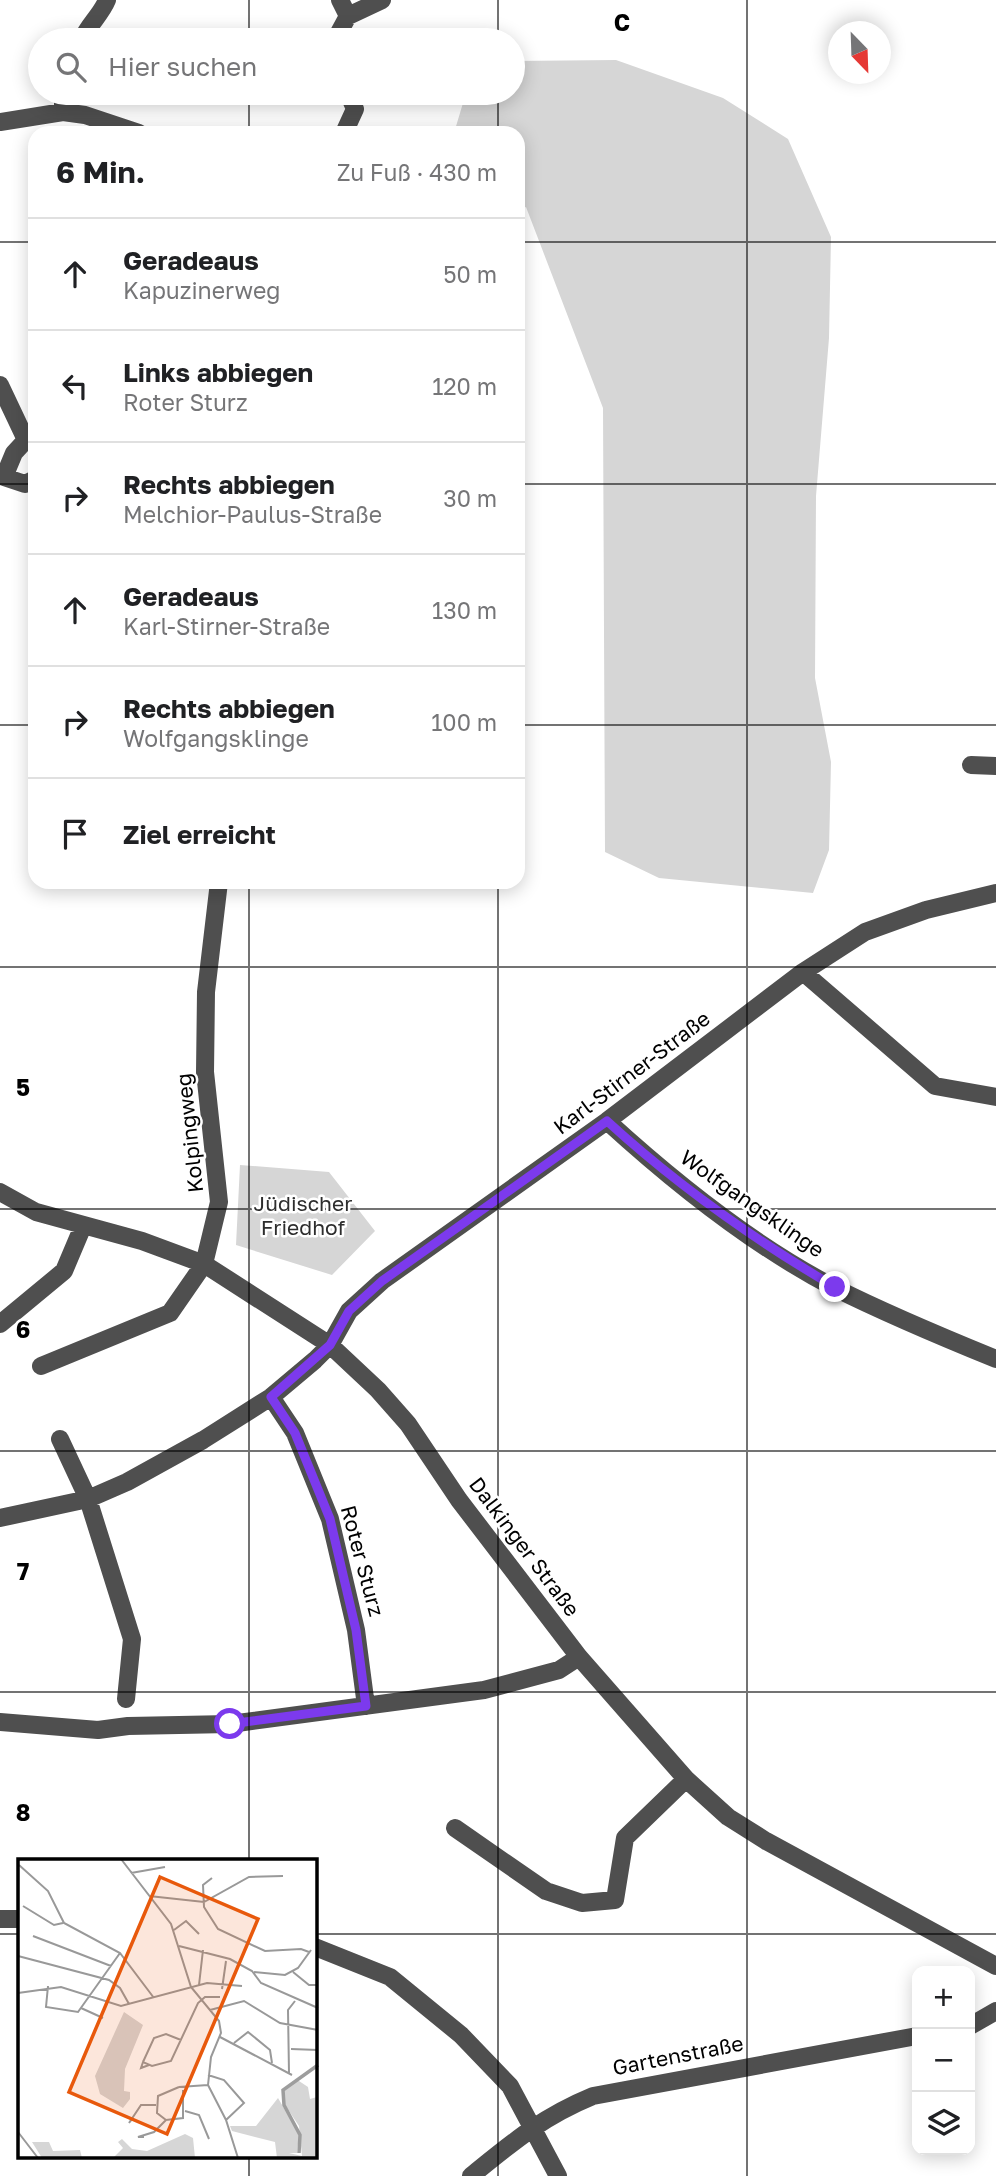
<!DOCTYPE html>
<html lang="de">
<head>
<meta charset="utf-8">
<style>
  :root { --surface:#fff; --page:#f2f2f2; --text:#202124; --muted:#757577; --line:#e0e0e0 }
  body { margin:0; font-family:"Golos Text",sans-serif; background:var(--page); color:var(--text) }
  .controls { position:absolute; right:21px; bottom:21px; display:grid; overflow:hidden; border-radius:14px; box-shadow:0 4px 18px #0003 }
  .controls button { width:63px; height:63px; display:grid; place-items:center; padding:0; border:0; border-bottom:2px solid var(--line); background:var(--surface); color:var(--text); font:35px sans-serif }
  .compass { position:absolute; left:828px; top:21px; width:63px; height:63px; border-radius:50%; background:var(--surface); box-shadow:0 4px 18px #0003; rotate:157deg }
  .stop { position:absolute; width:21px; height:21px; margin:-16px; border:5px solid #7c3aed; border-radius:50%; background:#fff }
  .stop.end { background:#7c3aed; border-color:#fff; box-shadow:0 2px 7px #0008 }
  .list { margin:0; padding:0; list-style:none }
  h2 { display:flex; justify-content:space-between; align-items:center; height:91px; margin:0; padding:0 28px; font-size:30px }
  h2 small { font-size:23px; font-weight:400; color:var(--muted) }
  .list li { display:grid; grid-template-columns:46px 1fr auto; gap:21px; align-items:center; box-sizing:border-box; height:112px; padding:0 28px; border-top:2px solid var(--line) }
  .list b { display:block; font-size:26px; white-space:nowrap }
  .list p { margin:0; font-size:23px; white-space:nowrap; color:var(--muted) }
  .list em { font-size:23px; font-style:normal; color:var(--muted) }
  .icon { flex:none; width:38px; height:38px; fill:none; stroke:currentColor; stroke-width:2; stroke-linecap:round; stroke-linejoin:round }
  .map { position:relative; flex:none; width:996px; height:2176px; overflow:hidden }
  .search { position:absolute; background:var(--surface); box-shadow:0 4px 18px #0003; left:28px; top:28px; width:497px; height:77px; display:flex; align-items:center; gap:18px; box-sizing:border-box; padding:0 24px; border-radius:38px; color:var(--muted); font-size:26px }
  .panel { position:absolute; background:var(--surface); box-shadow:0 4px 18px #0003; left:28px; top:126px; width:497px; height:763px; border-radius:21px }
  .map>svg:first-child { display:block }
</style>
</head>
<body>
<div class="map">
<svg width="996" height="2176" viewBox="0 0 996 2176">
  <rect width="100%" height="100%" fill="#fff"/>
  <path fill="#d6d6d6" d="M 616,60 L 723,98 L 788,139 L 831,237 L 829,338 L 816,496 L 815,678 L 831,762 L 829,850 L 813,893 L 659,878 L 605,852 L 603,408 L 526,207 L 518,210 L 518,133 L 454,133 L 466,93 L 513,93 L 513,61 Z
    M 240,1165 L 329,1172 L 375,1231 L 332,1275 L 236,1245 Z"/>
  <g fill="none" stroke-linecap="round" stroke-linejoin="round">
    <path stroke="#4f4f4f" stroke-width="18" d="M 340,0 L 348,16
      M 82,40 C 88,25 101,15 107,0
      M 335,40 L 348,16 L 382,0
      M 63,112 L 63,93
      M 0,122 L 63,112 L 85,115 L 139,133
      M 344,133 L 355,109 L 348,93
      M 0,385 L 26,440
      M 4,477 L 14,453 L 26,440 L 35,440
      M 4,477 L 25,484 L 35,479
      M 971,765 L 996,766
      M 803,972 L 935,1086 L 996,1097
      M 607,1121 C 676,1184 752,1245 835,1288 C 887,1314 942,1337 996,1359
      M 0,1192 L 36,1212 L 142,1241 L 204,1264 L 330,1345 L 378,1390 L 408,1424 L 459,1500 L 579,1657 L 686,1779 L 728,1817 L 766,1841 L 996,1966
      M 0,1324 L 64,1271 L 83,1226
      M 41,1366 L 170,1313 L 204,1264 L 219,1202 L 205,1072 L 206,992 L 219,882
      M 271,1397 L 295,1433 L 330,1519 L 356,1630 L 366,1706
      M 60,1439 L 88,1499 L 132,1639 L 126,1699
      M 0,1518 L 88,1499 L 127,1482 L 203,1440 L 271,1397 L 315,1360 L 330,1345 L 349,1311 L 382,1281 L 607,1121 L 803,972 L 865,932 L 926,910 L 996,893
      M 0,1722 L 98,1730 L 128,1726 L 230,1724 L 484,1690 L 559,1670 L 579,1657
      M 455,1828 L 546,1891 L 582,1903 L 615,1900 L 625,1838 L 686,1779
      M 0,1919 L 19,1919
      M 315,1947 L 390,1977 L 461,2035 L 510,2086 L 558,2176
      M 970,2026 L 996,2011
      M 471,2176 C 513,2142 542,2117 593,2096 L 917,2036"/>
  </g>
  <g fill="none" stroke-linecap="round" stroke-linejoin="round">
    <path stroke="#7c3aed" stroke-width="9" d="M 230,1724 L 366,1706 L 356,1630 L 330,1519 L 295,1433 L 271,1397 L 330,1345 L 349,1311 L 382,1281 L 607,1121 C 677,1185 753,1239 835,1287"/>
  </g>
  <path fill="none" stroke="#000" stroke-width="2" stroke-opacity="0.55" d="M 249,0 L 249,40M 498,0 L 498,40M 747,0 L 747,2176M 249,93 L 249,133M 498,93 L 498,133M 0,242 L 35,242M 518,242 L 996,242M 0,484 L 35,484M 518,484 L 996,484M 0,725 L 35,725M 518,725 L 996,725M 249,882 L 249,1861M 498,882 L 498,2176M 0,967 L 996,967M 0,1209 L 996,1209M 0,1451 L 996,1451M 0,1692 L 996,1692M 0,1934 L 19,1934M 315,1934 L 996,1934M 249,2157 L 249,2176"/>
  <g text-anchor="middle" stroke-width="5" stroke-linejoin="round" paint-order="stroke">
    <g font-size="21" fill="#000" stroke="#fff">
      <text transform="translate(632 1073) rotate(-37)" y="7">Karl-Stirner-Straße</text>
      <text transform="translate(190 1133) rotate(-96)" y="7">Kolpingweg</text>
      <text transform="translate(752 1204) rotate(35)" y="7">Wolfgangsklinge</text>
      <text transform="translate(524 1547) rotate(53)" y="7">Dalkinger Straße</text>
      <text transform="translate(362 1561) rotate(75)" y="7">Roter Sturz</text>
      <text transform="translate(678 2056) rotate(-11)" y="7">Gartenstraße</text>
    </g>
    <g font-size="21" fill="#2d2d2d" stroke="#fff">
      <text x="303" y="1211">Jüdischer<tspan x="303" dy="24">Friedhof</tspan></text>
    </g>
  </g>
  <g transform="translate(18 1859)">
    <rect width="299" height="299" fill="#fff"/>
    <path d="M 106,153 L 125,166 L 107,210 L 106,232 L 112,233 L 112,240 L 105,249 L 82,235 L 77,217 ZM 278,220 L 290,228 L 292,240 L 299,238 L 299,299 L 259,299 L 257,283 L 214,272 L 212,267 L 238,267 L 260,239 L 281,275 L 279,294 L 271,294 L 284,297 L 281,267 L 267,246 L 266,231 ZM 167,275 L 175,279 L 177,299 L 95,299 L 105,289 L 100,283 L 104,280 L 114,290 L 129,292 ZM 14,283 L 31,283 L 35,292 L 62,291 L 64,299 L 24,299 Z" fill="#d6d6d6"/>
    <path fill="none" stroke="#9d9d9d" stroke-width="3.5" d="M 281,294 L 282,276 L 266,246 L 265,231 L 300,206"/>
    <path fill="none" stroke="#999" stroke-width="2" d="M 103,0 L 153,65 L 173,128 L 201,162 L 203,174 L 193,198 L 190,226 L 208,261 L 220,299M 1,6 L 30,32 L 46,64 L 102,94 L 136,139M 113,14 L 147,8M 194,19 L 185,26 L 186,48 L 200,70 L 247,92 L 283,90 L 291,93M 131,37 L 186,43 L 231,18 L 265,17M 5,47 L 36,66 L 45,64M 156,71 L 168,62 L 181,75M 15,77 L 93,107M 161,87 L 212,100 L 234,112 L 243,124 L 300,149M 0,97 L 91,121 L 102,129 L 111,145M 236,113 L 267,116 L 280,109 L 293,91M 275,113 L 291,126 L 300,126M 181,126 L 185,91M 30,127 L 28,148 L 60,153 L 102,94M 204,130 L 208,102M 0,134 L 43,128 L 103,147 L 189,124 L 224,127M 63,149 L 85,159M 192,151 L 226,142 L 262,164 L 300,171M 202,178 L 274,216M 216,184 L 230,173 L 252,191 L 254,204M 273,190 L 300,191M 125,203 L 136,179 L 148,175 L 163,181M 131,206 L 123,209 L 125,203 L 134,207 L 153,202 L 180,144 L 187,138 L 202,138M 271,214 L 270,151 L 277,142M 190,216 L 206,221 L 226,244 L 208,261M 161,228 L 140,237 L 139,254 L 148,261 L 165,259 L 165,231M 169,228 L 161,228 L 190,226M 167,252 L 181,256 L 191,280M 115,259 L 111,264 L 123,246 L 138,246M 0,273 L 20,299M 126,278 L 120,278 L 136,273 L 148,261"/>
    <path fill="#e8590c" fill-opacity="0.15" stroke="#e8590c" stroke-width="3.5" d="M 142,18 L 240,60 L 149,275 L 51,233 Z"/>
    <rect width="299" height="299" fill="none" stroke="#000" stroke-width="3.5"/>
  </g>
  <g font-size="23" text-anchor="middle" font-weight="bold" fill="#000" stroke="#fff" stroke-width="5" stroke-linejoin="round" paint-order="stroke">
    <text x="622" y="31">C</text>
    <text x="23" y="1096">5</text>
    <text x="23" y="1338">6</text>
    <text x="23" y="1580">7</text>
    <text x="23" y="1821">8</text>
  </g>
</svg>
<div class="controls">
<button>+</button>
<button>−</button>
<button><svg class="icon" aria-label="layers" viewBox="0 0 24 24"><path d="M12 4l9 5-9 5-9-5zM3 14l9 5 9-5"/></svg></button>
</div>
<svg class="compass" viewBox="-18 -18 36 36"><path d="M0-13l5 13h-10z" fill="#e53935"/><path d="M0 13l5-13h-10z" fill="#757577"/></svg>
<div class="stop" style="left:230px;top:1724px"></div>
<div class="stop end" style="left:835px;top:1287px"></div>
<div class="search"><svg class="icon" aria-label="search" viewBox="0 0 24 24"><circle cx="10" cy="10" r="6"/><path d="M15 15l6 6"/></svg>Hier suchen</div>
<section class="panel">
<h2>6 Min.<small>Zu Fuß · 430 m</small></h2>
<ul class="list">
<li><svg class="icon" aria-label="ahead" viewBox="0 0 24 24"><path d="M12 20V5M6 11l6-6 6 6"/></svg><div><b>Geradeaus</b><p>Kapuzinerweg</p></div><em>50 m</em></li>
<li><svg class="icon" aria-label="left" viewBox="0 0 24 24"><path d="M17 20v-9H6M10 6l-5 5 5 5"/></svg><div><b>Links abbiegen</b><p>Roter Sturz</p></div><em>120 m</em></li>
<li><svg class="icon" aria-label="right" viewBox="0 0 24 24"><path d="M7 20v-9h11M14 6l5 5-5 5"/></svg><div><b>Rechts abbiegen</b><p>Melchior-Paulus-Straße</p></div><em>30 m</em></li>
<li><svg class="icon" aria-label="ahead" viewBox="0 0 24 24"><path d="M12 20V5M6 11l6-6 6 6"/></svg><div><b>Geradeaus</b><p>Karl-Stirner-Straße</p></div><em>130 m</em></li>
<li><svg class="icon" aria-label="right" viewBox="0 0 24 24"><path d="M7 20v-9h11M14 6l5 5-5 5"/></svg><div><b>Rechts abbiegen</b><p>Wolfgangsklinge</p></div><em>100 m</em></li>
<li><svg class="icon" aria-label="arrive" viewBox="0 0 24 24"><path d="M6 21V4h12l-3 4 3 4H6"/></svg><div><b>Ziel erreicht</b></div></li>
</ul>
</section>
</div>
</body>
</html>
